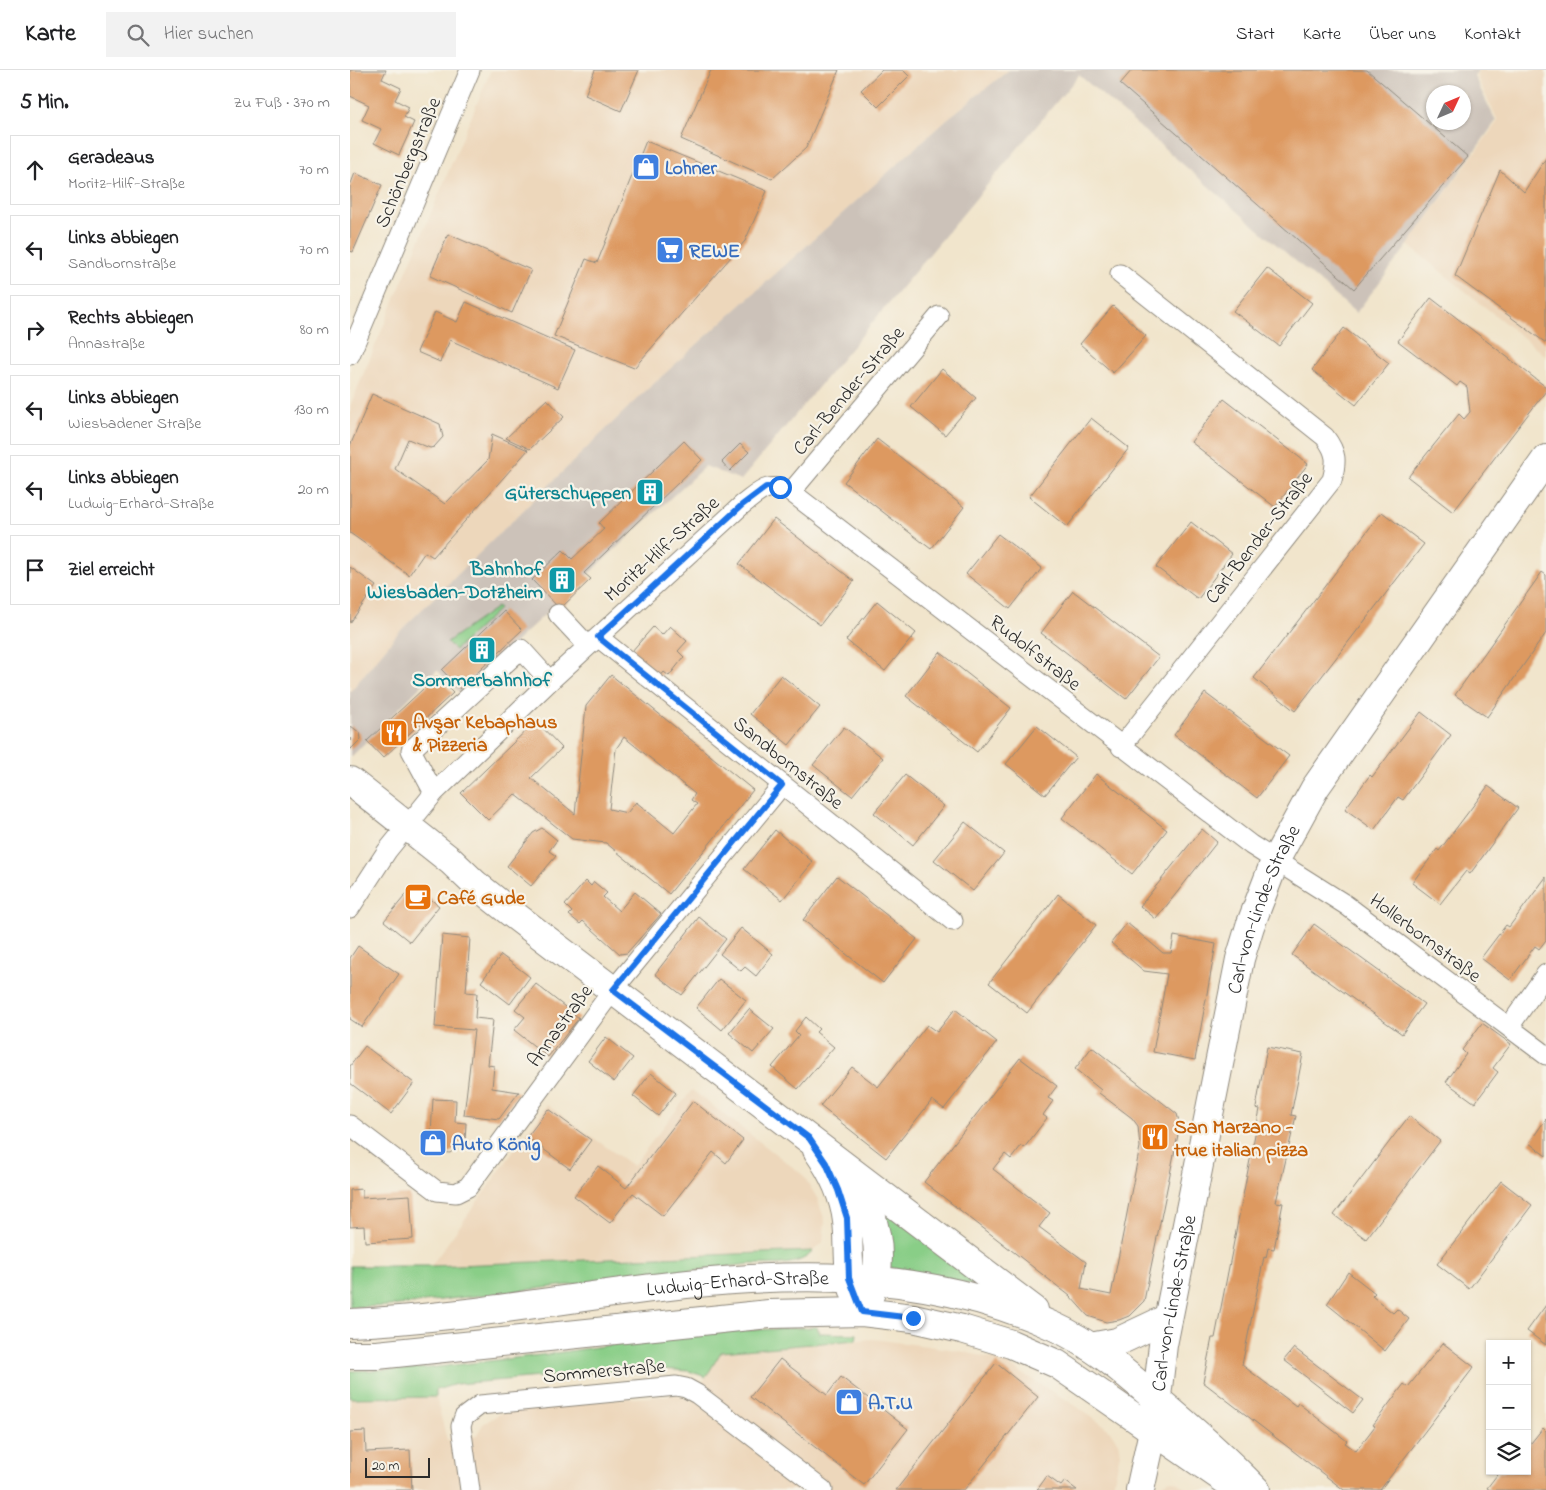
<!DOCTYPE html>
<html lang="de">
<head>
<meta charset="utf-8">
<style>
  :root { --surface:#fff; --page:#f2f2f2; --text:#202124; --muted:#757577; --line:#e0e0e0 }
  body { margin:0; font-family:"Indie Flower",sans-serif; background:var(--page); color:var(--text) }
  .controls { position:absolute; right:15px; bottom:15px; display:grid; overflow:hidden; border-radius:0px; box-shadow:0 1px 4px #0004 }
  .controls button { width:45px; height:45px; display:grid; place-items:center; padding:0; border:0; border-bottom:1px solid var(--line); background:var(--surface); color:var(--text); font:25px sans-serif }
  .compass { position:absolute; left:1076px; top:15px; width:45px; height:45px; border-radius:50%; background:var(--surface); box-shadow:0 1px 4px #0004; rotate:46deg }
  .scale { position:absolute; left:15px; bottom:12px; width:65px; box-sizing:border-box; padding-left:5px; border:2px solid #2b2b2b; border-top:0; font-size:14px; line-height:18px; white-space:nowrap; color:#2b2b2b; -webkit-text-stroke:4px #f7f3e8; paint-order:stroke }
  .stop { position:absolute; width:15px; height:15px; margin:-11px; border:4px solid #1a73e8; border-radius:50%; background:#fff }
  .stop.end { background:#1a73e8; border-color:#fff; box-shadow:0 1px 5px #0008 }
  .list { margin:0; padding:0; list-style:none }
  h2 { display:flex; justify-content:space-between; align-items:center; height:65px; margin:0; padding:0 20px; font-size:21px }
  h2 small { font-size:16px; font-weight:400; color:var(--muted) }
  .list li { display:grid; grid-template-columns:32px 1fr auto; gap:15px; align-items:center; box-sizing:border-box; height:70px; margin:0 10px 10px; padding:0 10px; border:1px solid var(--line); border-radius:0px }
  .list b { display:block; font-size:19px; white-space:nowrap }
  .list p { margin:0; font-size:16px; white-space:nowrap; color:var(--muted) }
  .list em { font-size:16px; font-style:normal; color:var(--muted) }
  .icon { flex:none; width:28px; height:28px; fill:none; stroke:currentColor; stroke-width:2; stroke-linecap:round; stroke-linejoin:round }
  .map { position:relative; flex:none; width:1196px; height:1420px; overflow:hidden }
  header { display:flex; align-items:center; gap:30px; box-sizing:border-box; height:70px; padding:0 25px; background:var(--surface); border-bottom:1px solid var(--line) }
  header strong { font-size:24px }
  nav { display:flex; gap:28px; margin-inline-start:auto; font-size:18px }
  .search { width:350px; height:45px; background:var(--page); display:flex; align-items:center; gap:12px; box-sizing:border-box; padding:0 18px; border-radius:0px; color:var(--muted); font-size:19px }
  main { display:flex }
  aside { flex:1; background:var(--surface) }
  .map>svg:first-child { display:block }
</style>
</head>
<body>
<header>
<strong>Karte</strong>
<div class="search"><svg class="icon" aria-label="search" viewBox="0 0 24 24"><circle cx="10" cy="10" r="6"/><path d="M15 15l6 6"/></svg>Hier suchen</div>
<nav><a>Start</a><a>Karte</a><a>Über uns</a><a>Kontakt</a></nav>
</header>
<main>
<aside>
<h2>5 Min.<small>Zu Fuß · 370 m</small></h2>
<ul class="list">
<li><svg class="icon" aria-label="ahead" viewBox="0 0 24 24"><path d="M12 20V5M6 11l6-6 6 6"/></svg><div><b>Geradeaus</b><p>Moritz-Hilf-Straße</p></div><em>70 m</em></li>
<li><svg class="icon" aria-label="left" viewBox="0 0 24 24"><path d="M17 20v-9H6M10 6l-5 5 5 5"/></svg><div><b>Links abbiegen</b><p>Sandbornstraße</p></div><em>70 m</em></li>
<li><svg class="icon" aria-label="right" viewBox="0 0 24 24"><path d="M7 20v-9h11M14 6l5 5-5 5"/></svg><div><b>Rechts abbiegen</b><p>Annastraße</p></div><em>80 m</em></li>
<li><svg class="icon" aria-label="left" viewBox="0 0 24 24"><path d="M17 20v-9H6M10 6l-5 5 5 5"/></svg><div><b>Links abbiegen</b><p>Wiesbadener Straße</p></div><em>130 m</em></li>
<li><svg class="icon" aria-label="left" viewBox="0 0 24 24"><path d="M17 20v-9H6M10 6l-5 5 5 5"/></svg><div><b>Links abbiegen</b><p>Ludwig-Erhard-Straße</p></div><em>20 m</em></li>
<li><svg class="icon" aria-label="arrive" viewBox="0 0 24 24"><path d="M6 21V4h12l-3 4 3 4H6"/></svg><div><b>Ziel erreicht</b></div></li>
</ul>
</aside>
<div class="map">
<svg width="1196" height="1420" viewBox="0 0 1196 1420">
  <rect width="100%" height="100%" fill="#f7f3e8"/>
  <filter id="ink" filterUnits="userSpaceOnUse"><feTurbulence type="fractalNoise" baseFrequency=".02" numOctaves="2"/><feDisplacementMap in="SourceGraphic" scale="10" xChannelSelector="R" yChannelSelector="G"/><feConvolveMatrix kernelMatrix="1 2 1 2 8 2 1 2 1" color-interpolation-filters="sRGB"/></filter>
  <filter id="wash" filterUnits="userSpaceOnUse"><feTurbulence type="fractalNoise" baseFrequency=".0096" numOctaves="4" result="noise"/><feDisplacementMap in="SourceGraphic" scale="20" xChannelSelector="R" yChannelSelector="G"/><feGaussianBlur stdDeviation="1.12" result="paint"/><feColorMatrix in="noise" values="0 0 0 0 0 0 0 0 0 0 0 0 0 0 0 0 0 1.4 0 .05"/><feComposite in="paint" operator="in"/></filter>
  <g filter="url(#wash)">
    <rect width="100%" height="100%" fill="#f1e5cc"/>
    <path fill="#edd7bb" d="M 141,0 L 659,0 L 596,50 L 290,326 L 48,563 L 0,622 L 0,336 Z
      M 1129,0 L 1196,0 L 1196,286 L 1058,175 L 1148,51 L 1126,5 Z
      M 342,1020 L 453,1105 L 467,1128 L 475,1151 L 473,1173 L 463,1181 L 81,1196 L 197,1035 L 283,1096 Z
      M 523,1269 L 600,1279 L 650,1290 L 726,1336 L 761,1361 L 768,1373 L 770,1383 L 762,1420 L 0,1420 L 0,1328 L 86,1327 L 97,1370 L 126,1366 L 133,1354 L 160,1338 L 326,1325 L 342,1331 L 370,1282 Z
      M 820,1410 L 829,1413 L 838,1420 L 809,1420 L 812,1414 Z"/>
    <path fill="#ccc2b9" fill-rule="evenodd" d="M 659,0 L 1128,0 L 1124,6 L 1146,51 L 1058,175 L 1006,243 L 729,5 L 391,410 L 355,396 L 110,623 L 87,600 L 0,688 L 0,622 L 48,563 L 290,326 L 596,50 ZM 1084,22 L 1114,22 L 1114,52 L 1084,52 Z"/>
    <path fill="#89ce87" stroke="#5a7c59" d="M 147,537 L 149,539 L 105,580 L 97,572 Z
      M 531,1139 L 648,1220 L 537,1197 Z
      M 463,1181 C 449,1198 420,1194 399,1194 L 40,1236 L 0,1237 L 0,1196 L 81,1196 Z
      M 467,1257 L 469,1263 L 507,1264 L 506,1270 L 371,1282 L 356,1307 L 339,1301 L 298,1298 L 106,1314 L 86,1320 L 86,1327 L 0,1328 L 0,1301 L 79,1298 L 199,1284 L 341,1263 Z"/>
    <g id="blocks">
      <path fill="#dd9961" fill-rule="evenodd" d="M 0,0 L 36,0 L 32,9 L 51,18 L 45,30 L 59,37 L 54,47 L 64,52 L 49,85 L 24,73 L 31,59 L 12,50 L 19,35 L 0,26 Z
        M 245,0 L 289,0 L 271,41 L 235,25 Z
        M 361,0 L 489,0 L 456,78 L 422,109 L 331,69 Z
        M 532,0 L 553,0 L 559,6 L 528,37 L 511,20 Z
        M 782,0 L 1017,0 L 1118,87 L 1004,219 L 770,14 Z
        M 296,71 L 417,121 L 395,171 L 284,298 L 204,266 L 236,189 L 247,193 Z
        M 1196,88 L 1196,273 L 1105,206 L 1150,100 L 1174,122 Z
        M 5,103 L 32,115 L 3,182 L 0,181 L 0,116 Z
        M 98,164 L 181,200 L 162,243 L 80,206 Z
        M 917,198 L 962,233 L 929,276 L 883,241 Z
        M 1081,228 L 1196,317 L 1196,321 L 1103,442 L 1058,407 L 1109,344 L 1114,349 L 1120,342 L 1117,317 L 1110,312 L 1107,316 L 1048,271 Z
        M 116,232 L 225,280 L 208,318 L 100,270 L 90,292 L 67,282 L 85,242 L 107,252 Z
        M 763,236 L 796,266 L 763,303 L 730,274 Z
        M 994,258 L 1039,293 L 1006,335 L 962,300 Z
        M 592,299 L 626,328 L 595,365 L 561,337 Z
        M 22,324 L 90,354 L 93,367 L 84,377 L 80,378 L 58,369 L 45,399 L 95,434 L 138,390 L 142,364 L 178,380 L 83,487 L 75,482 L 59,505 L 0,463 L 0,376 Z
        M 197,329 L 214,347 L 180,379 L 156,368 Z
        M 874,329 L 958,394 L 925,437 L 841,372 Z
        M 741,348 L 779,378 L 717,457 L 679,427 Z
        M 527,369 L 614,437 L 581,479 L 494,412 Z
        M 334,371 L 352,390 L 234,503 L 241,509 L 210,539 L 182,510 L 213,480 L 222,489 L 254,459 L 249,453 Z
        M 390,374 L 399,382 L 380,401 L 372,392 Z
        M 1032,442 L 1074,474 L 945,641 L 904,608 Z
        M 424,449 L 504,511 L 470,555 L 389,494 Z
        M 841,452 L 882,484 L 848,529 L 806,497 Z
        M 648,464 L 692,498 L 660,539 L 616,504 Z
        M 0,497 L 26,516 L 0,553 Z
        M 1192,502 L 1196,505 L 1196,563 L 1137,647 L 1105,625 Z
        M 723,521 L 809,587 L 776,629 L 691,563 Z
        M 527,531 L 566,563 L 535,601 L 496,570 Z
        M 154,541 L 172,560 L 110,619 L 92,600 Z
        M 320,556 L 337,571 L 328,581 L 334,587 L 319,606 L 314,602 L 310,607 L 281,582 L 303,557 L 312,565 Z
        M 590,582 L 661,638 L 627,682 L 556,626 Z
        M 261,605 L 403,720 L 319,824 L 256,773 L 222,769 L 165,724 L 138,750 L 111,723 L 186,651 L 212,678 L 181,708 L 225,744 L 236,636 ZM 274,667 L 345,724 L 341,730 L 347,734 L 324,763 L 286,732 L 277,743 L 259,739 L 266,679 Z
        M 431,605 L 470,637 L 439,675 L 400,644 Z
        M 87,606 L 103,623 L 33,688 L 17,671 Z
        M 855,623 L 939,686 L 907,728 L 824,665 Z
        M 1071,642 L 1101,665 L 1053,730 L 1048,727 L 1024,760 L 995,739 L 1020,705 L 1022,707 Z
        M 1,656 L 10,663 L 11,669 L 0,680 Z
        M 687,656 L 726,687 L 695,725 L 656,694 Z
        M 494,657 L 533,688 L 502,726 L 463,695 Z
        M 746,704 L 817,760 L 782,804 L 712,748 Z
        M 555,705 L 594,736 L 563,775 L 524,743 Z
        M 1138,716 L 1168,738 L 1120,804 L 1116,801 L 1090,834 L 1062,813 L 1087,779 L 1089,781 Z
        M 615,752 L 654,783 L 623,821 L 584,790 Z
        M 192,758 L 207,770 L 199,781 L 206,786 L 181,816 L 157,796 L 183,763 Z
        M 852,759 L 867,772 L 806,849 L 790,836 Z
        M 425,760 L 463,792 L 432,830 L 394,799 Z
        M 487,806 L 567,869 L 533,913 L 453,850 Z
        M 1196,807 L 1196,870 L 1189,879 L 1185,876 L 1160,910 L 1131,888 L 1156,855 L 1159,857 Z
        M 236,811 L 241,816 L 244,812 L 257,823 L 253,827 L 269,841 L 285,822 L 311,844 L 277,883 L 270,884 L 233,851 L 230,854 L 219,845 L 222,842 L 215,835 Z
        M 59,821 L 67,828 L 72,822 L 89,836 L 60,872 L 34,851 Z
        M 708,824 L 746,855 L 677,943 L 639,913 Z
        M 349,847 L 376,869 L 332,925 L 305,904 Z
        M 777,853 L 813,883 L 821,883 L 824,866 L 866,874 L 845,990 L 803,982 L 817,904 L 794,901 L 761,873 Z
        M 964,854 L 1074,934 L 1052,964 L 942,885 Z
        M 391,858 L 423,884 L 406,906 L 395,897 L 391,901 L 370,884 Z
        M 92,865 L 120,868 L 116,922 L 127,923 L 125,948 L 143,950 L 138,995 L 144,996 L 142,1018 L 169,1022 L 149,1049 L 114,1045 L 124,960 L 85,957 Z
        M 8,876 L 49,904 L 12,957 L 0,949 L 0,888 Z
        M 151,885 L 180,907 L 160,934 L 131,912 Z
        M 369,909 L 396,930 L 372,960 L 346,938 Z
        M 186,914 L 229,948 L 198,987 L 164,960 L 175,947 L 165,939 Z
        M 399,939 L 424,959 L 403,983 L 379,963 Z
        M 605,939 L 647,972 L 594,1039 L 582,1030 L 536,1088 L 470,1036 L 502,997 L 528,1017 L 577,955 L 587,962 Z
        M 456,947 L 469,959 L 466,962 L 484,977 L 448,1019 L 422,997 L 449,965 L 445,961 Z
        M 1132,953 L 1161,974 L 1143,998 L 1148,1002 L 1125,1033 L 1096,1012 L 1116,984 L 1112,980 Z
        M 256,967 L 283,988 L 264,1012 L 238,991 Z
        M 15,976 L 64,1013 L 41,1044 L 0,1013 L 0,996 Z
        M 742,977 L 827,1044 L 830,1055 L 794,1231 L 779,1246 L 769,1250 L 756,1252 L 738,1246 L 720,1226 L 574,1112 L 670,988 L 707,1016 L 698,1028 L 703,1031 L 693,1045 L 697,1048 L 674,1078 L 671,1076 L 661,1089 L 655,1084 L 643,1099 L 700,1143 L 689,1157 L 736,1192 L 731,1219 L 761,1225 L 790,1077 L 788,1056 L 782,1048 L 749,1023 L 751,1020 L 725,999 Z
        M 917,977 L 953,984 L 941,1045 L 946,1046 L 926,1132 L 933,1133 L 924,1179 L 918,1178 L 916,1188 L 914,1187 L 892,1295 L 946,1336 L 948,1333 L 997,1371 L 995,1373 L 1006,1381 L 1025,1356 L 1023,1355 L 1054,1314 L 1058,1317 L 1093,1273 L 1124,1297 L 1030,1420 L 994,1420 L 853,1312 L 862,1268 L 865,1268 L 910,1039 L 906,1038 Z
        M 301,1003 L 326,1023 L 308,1046 L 283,1026 Z
        M 83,1029 L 106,1030 L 105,1052 L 116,1053 L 115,1071 L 100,1083 L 80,1081 Z
        M 343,1031 L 393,1070 L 376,1093 L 363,1082 L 313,1146 L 283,1123 L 260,1153 L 224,1126 L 248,1096 L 276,1118 Z
        M 198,1039 L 241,1070 L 220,1099 L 177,1067 Z
        M 1059,1046 L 1090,1071 L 1016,1169 L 984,1145 Z
        M 1196,1049 L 1196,1086 L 1179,1073 Z
        M 1151,1111 L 1182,1135 L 1119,1219 L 1087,1194 Z
        M 12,1119 L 12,1128 L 60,1125 L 63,1169 L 15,1172 L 14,1156 L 0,1157 L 0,1120 Z
        M 998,1202 L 1025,1223 L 1022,1226 L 1043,1243 L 1047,1239 L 1059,1249 L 1035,1281 L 977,1234 Z
        M 1196,1235 L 1196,1275 L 1177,1261 Z
        M 944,1278 L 1013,1330 L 1003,1343 L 934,1290 Z
        M 430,1289 L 477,1325 L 491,1307 L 558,1359 L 514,1415 L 400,1327 Z
        M 646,1293 L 688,1327 L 614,1420 L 546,1420 Z
        M 1193,1358 L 1196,1361 L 1196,1420 L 1140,1420 L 1137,1418 L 1150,1401 L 1177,1401 L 1177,1378 Z
        M 15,1361 L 16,1382 L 60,1380 L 62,1420 L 0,1420 L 0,1362 Z
        M 697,1406 L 711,1416 L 715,1411 L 727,1420 L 687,1420 Z"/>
    </g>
  </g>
  <g filter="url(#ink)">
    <use href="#blocks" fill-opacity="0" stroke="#8e887c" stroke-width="1"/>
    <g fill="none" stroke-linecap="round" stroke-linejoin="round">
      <defs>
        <path id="street" d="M 770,204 L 975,367 C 987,383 987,391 982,410 L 771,677
          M 0,285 L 120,0
          M 441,422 L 589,246
          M 208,544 L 238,576
          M 248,567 L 603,851
          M 84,723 L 61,680 L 171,579 L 200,611
          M 0,838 L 37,781 L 84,723 L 200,611 L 392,435 C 411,421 417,411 441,422 L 901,775 L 996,835 L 1196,985
          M 1159,957 L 1196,904
          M 0,1055 L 87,1121 L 106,1123 L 118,1117 L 263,920 L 432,715
          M 120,1420 L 111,1356 L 114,1347 L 130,1335 L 326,1316 L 336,1318 L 347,1324 L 473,1420"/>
        <g id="secondary">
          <path d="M 0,711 L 101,791 L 125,814 L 164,845 L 684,1240"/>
          <path d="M 467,1080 C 481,1100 494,1126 497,1151 C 500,1176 496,1200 505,1224"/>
          <path d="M 503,1104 C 524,1141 538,1188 519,1227"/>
          <path id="s1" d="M 0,1253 C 236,1244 477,1152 705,1257 C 743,1274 774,1302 805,1328 C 840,1357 874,1387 906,1420"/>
          <path d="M 740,1277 L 767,1272 L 818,1248"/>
          <path d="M 0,1285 L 27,1285 L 419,1244 L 512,1242 L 563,1248 L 612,1259 L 661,1274 L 707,1294 L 887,1418"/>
          <path id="s2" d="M 790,1420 L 803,1361 L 813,1275 L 890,889 L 900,856 L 925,791 L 965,718 L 1196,389"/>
        </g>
      </defs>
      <use href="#street" stroke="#8e887c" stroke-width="21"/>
      <use href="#secondary" stroke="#8e887c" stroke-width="30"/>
      <use href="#street" stroke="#fff" stroke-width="19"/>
      <use href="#secondary" stroke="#fff" stroke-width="28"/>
    </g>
  </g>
  <g fill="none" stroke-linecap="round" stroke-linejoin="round" filter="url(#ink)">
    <path stroke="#1a73e8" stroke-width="6" d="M 430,417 L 416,417 L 392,435 L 248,567 L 432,715 L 263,920 L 459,1068 L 476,1093 L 488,1120 L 497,1148 L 499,1208 L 512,1242 L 563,1248"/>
  </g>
  <defs>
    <symbol id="shop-square" viewBox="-11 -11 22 22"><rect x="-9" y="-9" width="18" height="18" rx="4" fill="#3f7fe0" stroke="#f7f3e8"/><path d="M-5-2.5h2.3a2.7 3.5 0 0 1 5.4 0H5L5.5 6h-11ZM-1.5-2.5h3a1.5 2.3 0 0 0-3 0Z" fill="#fff"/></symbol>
    <symbol id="supermarket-square" viewBox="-11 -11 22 22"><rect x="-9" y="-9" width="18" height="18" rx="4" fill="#3f7fe0" stroke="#f7f3e8"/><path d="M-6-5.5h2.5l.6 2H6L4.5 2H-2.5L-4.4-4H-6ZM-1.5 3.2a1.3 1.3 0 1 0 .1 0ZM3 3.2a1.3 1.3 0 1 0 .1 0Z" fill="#fff"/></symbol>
    <symbol id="building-square" viewBox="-11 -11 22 22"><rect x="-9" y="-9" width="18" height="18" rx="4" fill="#0f9aa8" stroke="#f7f3e8"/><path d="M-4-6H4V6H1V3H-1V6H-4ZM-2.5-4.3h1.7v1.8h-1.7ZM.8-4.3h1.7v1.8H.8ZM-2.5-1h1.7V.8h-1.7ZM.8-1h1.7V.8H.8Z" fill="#fff"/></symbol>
    <symbol id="restaurant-square" viewBox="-11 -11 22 22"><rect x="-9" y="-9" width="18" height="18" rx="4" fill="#e8710a" stroke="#f7f3e8"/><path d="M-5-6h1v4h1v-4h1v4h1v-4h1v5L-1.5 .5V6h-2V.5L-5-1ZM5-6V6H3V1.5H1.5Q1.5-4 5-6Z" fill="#fff"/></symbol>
    <symbol id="cafe-square" viewBox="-11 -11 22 22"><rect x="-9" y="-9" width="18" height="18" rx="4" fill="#e8710a" stroke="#f7f3e8"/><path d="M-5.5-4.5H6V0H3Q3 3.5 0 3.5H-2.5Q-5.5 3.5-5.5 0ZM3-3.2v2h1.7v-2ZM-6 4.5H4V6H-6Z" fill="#fff"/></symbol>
  </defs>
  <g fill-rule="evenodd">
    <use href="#shop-square" x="280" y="81" width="32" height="32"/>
    <use href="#supermarket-square" x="304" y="164" width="32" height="32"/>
    <use href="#building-square" x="284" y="406" width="32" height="32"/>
    <use href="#building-square" x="196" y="494" width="32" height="32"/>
    <use href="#building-square" x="116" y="564" width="32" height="32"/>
    <use href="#restaurant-square" x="28" y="647" width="32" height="32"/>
    <use href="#cafe-square" x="52" y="811" width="32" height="32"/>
    <use href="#restaurant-square" x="789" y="1051" width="32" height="32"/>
    <use href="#shop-square" x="67" y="1057" width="32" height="32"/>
    <use href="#shop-square" x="483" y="1316" width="32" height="32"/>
  </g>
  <g text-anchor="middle" stroke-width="4.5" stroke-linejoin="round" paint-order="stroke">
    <g font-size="20" fill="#2b2b2b" stroke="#f7f3e8">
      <text transform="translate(57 92) rotate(-67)" y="7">Schönbergstraße</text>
      <text transform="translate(498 320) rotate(-50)" y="7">Carl-Bender-Straße</text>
      <text transform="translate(908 467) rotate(-52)" y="7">Carl-Bender-Straße</text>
      <text transform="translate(311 478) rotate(-42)" y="7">Moritz-Hilf-Straße</text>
      <text transform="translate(686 582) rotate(38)" y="7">Rudolfstraße</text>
      <text transform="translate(439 692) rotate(39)" y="7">Sandbornstraße</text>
      <text dy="7" stroke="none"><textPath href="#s2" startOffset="595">Carl-von-Linde-Straße</textPath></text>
      <text transform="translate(1076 867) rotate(37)" y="7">Hollerbornstraße</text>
      <text transform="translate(209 955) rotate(-54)" y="7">Annastraße</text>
      <text dy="7" stroke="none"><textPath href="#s1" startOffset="390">Ludwig-Erhard-Straße</textPath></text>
      <text dy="7" stroke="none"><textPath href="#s2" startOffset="190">Carl-von-Linde-Straße</textPath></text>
      <text transform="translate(254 1300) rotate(-5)" y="7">Sommerstraße</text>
    </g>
    <g font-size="20" font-weight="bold" fill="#366cbe" stroke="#f7f3e8" text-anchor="start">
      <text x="315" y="104">Lohner</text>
      <text x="339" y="187">REWE</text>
      <text x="102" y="1080">Auto König</text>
      <text x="518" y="1339">A.T.U</text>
    </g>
    <g font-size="20" font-weight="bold" fill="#0d838f" stroke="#f7f3e8" text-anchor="end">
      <text x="281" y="429">Güterschuppen</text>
      <text x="193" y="505">Bahnhof<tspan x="193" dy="23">Wiesbaden-Dotzheim</tspan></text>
      <text x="132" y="616" text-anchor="middle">Sommerbahnhof</text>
    </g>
    <g font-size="20" font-weight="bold" fill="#c56008" stroke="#f7f3e8" text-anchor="start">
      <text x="63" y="658">Avşar Kebaphaus<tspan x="63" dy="23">&amp; Pizzeria</tspan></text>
      <text x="87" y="834">Café Gude</text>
      <text x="824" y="1063">San Marzano -<tspan x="824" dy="23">true italian pizza</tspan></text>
    </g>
  </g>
</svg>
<div class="controls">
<button>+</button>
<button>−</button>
<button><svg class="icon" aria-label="layers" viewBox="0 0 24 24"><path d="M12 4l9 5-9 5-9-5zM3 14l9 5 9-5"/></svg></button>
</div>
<svg class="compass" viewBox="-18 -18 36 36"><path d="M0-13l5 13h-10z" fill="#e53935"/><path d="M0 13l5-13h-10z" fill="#757577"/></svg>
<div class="scale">20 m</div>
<div class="stop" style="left:430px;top:417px"></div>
<div class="stop end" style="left:563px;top:1248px"></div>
</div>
</main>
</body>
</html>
